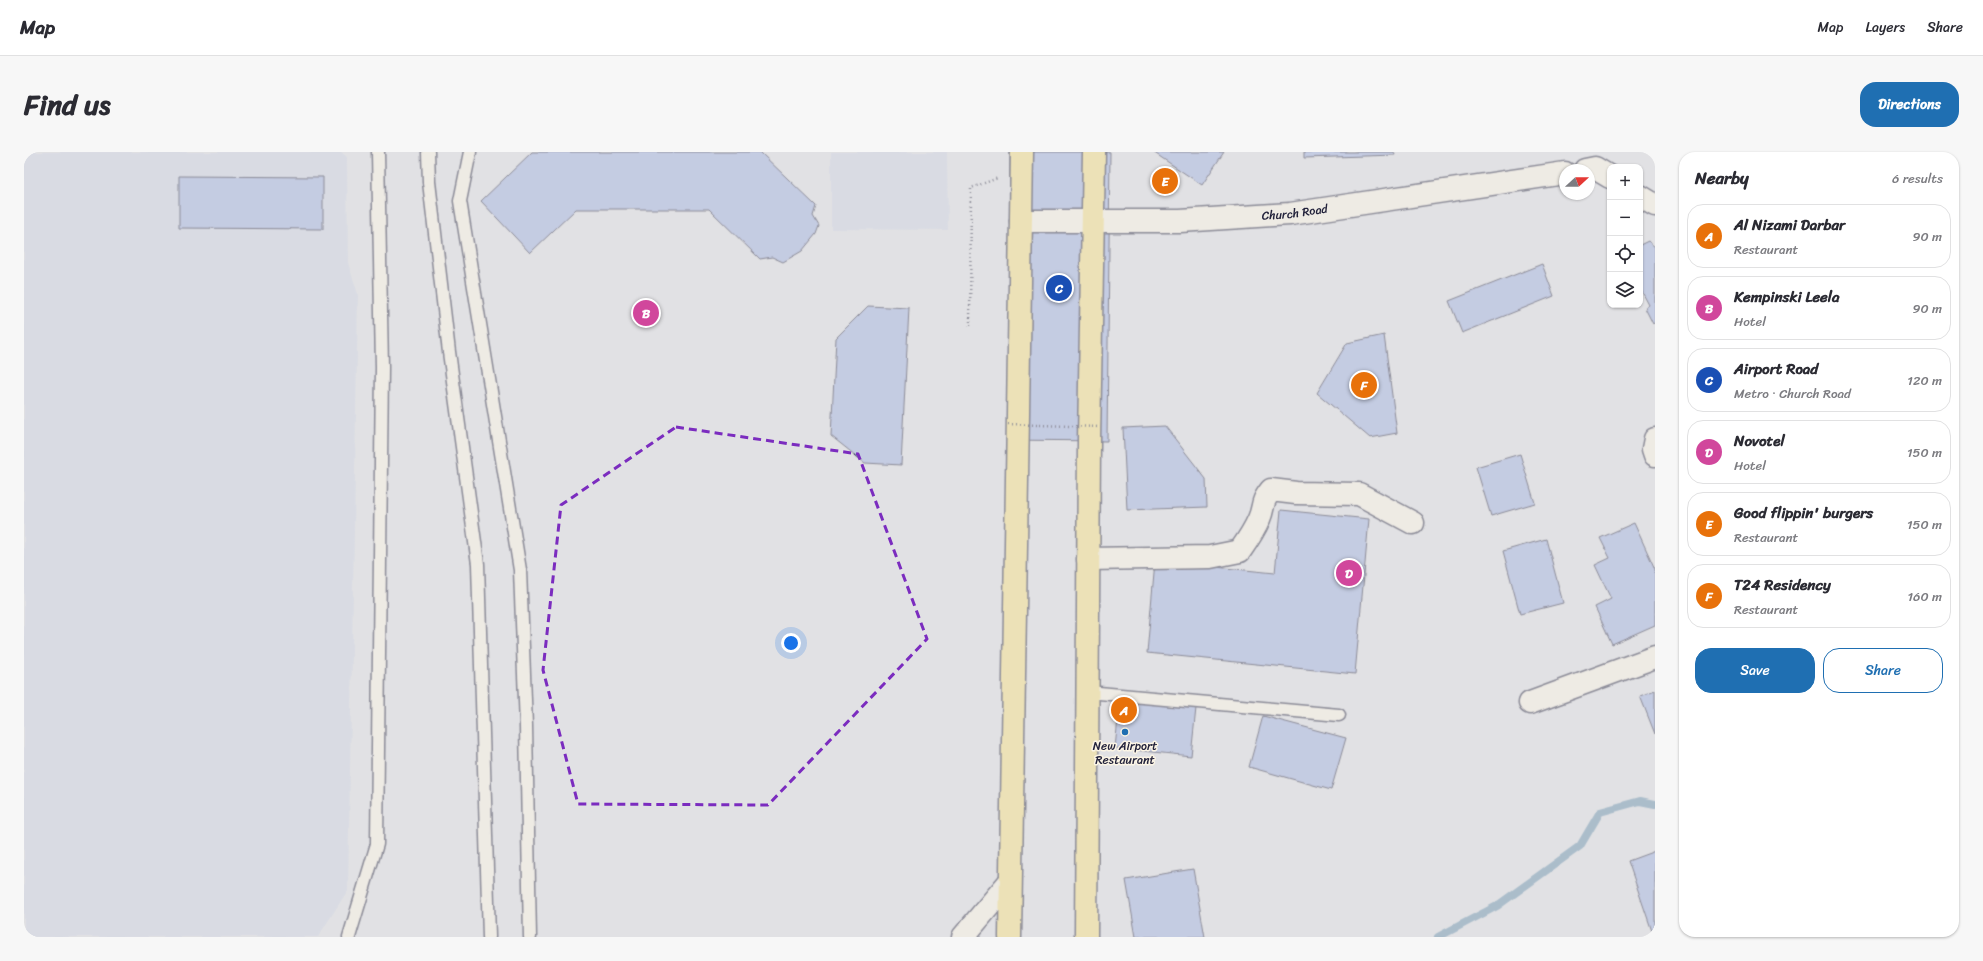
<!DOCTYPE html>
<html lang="en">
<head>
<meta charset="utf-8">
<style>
  :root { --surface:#fff; --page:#f7f7f7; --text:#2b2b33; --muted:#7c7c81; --line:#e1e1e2; --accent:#1f6fb2 }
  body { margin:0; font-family:Sriracha,sans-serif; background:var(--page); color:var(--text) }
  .controls { position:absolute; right:12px; top:12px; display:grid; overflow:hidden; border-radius:8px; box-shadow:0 1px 3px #0004 }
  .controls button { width:36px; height:36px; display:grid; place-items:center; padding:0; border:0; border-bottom:1px solid var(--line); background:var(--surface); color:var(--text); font:20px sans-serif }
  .compass { position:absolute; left:1535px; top:12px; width:36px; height:36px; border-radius:50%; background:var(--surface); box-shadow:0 1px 3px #0004; rotate:69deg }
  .you { position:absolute; left:767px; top:491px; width:14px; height:14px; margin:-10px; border:3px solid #fff; border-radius:50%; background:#1a73e8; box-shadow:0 0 0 6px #1a73e833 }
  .badge { display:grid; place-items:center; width:26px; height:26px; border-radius:50%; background:var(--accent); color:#fff; font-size:13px; font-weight:700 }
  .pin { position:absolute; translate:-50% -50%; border:2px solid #fff; box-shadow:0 1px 4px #0006 }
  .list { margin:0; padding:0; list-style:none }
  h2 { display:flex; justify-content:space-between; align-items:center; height:52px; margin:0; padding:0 16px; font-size:17px }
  h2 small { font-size:13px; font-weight:400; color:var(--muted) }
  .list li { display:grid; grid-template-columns:26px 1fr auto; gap:12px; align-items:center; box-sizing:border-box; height:64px; margin:0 8px 8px; padding:0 8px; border:1px solid var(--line); border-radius:16px }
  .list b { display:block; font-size:15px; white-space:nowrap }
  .list p { margin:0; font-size:13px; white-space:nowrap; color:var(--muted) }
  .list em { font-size:13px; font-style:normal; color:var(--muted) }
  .actions { display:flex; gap:8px; padding:12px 16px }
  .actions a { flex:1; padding:9px 0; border:1px solid var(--accent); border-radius:16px; text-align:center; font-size:14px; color:var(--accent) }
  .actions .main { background:var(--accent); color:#fff }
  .icon { flex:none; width:22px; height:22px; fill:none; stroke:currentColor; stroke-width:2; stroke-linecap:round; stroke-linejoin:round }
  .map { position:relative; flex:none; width:1631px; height:785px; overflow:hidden; border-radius:16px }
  header { display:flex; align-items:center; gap:24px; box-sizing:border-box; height:56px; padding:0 20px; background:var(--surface); border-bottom:1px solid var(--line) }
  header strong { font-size:19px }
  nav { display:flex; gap:22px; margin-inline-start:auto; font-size:14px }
  .intro { display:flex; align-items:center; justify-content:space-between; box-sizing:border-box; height:96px; padding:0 24px }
  h1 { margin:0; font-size:28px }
  .button { padding:10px 18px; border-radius:16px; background:var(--accent); color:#fff; font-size:14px; font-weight:700 }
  main { display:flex; gap:24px; padding:0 24px }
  aside { flex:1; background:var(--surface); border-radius:16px; box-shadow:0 1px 3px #0004 }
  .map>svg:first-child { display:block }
</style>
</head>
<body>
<header>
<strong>Map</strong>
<nav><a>Map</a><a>Layers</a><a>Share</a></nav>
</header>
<div class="intro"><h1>Find us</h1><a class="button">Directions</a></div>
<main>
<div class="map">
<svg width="1631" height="785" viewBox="0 0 1631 785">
  <rect width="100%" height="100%" fill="#e1e1e4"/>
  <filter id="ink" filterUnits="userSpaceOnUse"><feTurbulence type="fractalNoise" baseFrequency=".025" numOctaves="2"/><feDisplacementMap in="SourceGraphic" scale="8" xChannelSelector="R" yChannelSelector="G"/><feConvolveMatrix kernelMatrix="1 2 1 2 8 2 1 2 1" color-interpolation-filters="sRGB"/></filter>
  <g filter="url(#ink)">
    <path fill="#ced3e3" d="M 0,0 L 317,0 L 323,5 L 324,111 L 334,142 L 324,738 L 294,785 L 0,785 Z
      M 807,0 L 923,0 L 924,78 L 807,77 Z"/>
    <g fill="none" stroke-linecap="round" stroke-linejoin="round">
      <path stroke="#6890ac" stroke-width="8" d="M 1414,785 L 1473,754 L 1556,694 L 1576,660 L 1616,649 L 1631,652"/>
    </g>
    <path fill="#a1b1e0" stroke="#22223b" d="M 508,0 L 736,0 L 792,54 L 789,64 L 795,74 L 792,82 L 778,99 L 759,110 L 748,105 L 736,107 L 685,57 L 552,57 L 506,101 L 457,49 Z
      M 986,0 L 1086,0 L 1083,289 L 982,288 L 984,272 Z
      M 1129,0 L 1200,0 L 1178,33 Z
      M 1280,0 L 1370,0 L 1371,3 L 1280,6 Z
      M 155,24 L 299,25 L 299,77 L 155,76 Z
      M 1624,89 L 1631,95 L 1631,170 L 1629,172 L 1621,156 L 1625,153 L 1616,136 L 1616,93 Z
      M 1518,112 L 1530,144 L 1438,181 L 1425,149 Z
      M 844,154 L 885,156 L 877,313 L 841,311 L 807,284 L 812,186 Z
      M 1360,183 L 1373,281 L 1346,286 L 1293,241 L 1323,191 Z
      M 1141,274 L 1182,327 L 1183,355 L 1103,358 L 1099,276 Z
      M 1496,302 L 1511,351 L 1467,364 L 1452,315 Z
      M 1257,358 L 1345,367 L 1331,522 L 1123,501 L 1131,409 L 1251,421 Z
      M 1610,371 L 1631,417 L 1631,473 L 1588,492 L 1571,455 L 1587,447 L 1571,413 L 1586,406 L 1576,386 Z
      M 1522,387 L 1539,451 L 1496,462 L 1479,399 Z
      M 1631,538 L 1631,582 L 1616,544 Z
      M 1096,547 L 1172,556 L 1167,604 L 1091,596 Z
      M 1239,564 L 1322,586 L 1307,638 L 1225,615 Z
      M 1631,699 L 1631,785 L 1630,785 L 1604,709 Z
      M 1169,717 L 1181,785 L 1112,785 L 1102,728 Z"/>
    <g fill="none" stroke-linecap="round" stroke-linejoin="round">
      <defs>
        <path id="lane" d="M 404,0 L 405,30 L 425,200 L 454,412 L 465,785
          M 446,0 L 436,49 L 496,418 L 502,574 L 506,785
          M 1064,540 L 1315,563
          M 325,785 L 353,692 L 358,215 L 354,0"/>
        <g id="street">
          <path d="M 1561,18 L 1571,16 L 1586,25"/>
          <path d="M 1616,44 L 1631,53"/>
          <path id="s1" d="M 997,69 L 1156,69 L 1266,62 L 1541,21"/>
          <path d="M 1631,287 L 1629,297 L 1631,303"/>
          <path d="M 1064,407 L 1186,405 L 1216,399 C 1223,389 1230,379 1235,367 C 1241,353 1236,352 1247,338 L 1272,341 L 1335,342 L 1389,371"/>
          <path d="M 1506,551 L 1631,505"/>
        </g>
        <path id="secondary" d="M 939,785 L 986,729"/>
        <path id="primary" d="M 986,785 L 998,0
          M 1062,785 L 1065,289 L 1070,0"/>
      </defs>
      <use href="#lane" stroke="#22223b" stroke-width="15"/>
      <use href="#street" stroke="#22223b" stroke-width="25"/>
      <use href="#secondary" stroke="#22223b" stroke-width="25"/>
      <use href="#primary" stroke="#22223b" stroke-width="25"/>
      <path stroke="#22223b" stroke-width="2.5" stroke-dasharray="1 3" stroke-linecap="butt" d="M 946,174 L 947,36 L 974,26"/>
      <use href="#lane" stroke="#fcf5e5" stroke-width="12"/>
      <use href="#street" stroke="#fcf5e5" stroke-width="22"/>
      <use href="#secondary" stroke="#fcf5e5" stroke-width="22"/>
      <use href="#primary" stroke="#f9e181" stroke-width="22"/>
      <path stroke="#22223b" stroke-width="2.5" stroke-dasharray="1 3" stroke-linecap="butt" d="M 984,272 L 1076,275"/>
    </g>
  </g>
  <path d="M0 0H1631V785H0ZM 652,275 L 834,302 L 903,487 L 744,653 L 554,652 L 519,518 L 537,353 Z" fill="#e1e1e4" fill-opacity=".55" fill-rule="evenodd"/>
  <path fill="none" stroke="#7b2cbf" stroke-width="3" stroke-dasharray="8 5" stroke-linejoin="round" d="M 652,275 L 834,302 L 903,487 L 744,653 L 554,652 L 519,518 L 537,353 Z"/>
  <circle fill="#1f6fb2" stroke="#fcf5e5" stroke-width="1.5" cx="1101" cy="580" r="4"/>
  <g text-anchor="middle" stroke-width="3" stroke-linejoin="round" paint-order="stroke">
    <g font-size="12" fill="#22223b" stroke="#fcf5e5">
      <text dy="4" stroke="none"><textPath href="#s1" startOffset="274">Church Road</textPath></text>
    </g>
    <g font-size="12" fill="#22223b" stroke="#fcf5e5">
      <text x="1101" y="598">New Airport<tspan x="1101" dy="14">Restaurant</tspan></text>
    </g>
  </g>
</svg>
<div class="controls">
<button>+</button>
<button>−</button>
<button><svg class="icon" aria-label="locate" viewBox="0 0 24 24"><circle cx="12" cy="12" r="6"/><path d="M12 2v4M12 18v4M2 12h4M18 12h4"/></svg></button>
<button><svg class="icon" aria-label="layers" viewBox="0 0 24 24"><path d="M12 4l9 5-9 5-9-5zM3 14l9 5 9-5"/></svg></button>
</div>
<svg class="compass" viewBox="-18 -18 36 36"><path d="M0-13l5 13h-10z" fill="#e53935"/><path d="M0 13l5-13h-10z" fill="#7c7c81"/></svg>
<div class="you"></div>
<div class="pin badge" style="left:1100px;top:558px;background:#e8710a">A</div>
<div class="pin badge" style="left:622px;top:161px;background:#d1479c">B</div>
<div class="pin badge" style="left:1035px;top:136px;background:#1a4fb4">C</div>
<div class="pin badge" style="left:1325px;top:421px;background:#d1479c">D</div>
<div class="pin badge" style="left:1141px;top:29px;background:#e8710a">E</div>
<div class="pin badge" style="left:1340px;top:233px;background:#e8710a">F</div>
</div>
<aside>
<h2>Nearby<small>6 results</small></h2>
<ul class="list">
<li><span class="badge" style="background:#e8710a">A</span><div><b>Al Nizami Darbar</b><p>Restaurant</p></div><em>90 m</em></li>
<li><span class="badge" style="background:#d1479c">B</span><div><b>Kempinski Leela</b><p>Hotel</p></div><em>90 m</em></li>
<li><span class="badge" style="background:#1a4fb4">C</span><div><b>Airport Road</b><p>Metro · Church Road</p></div><em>120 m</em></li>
<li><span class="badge" style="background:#d1479c">D</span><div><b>Novotel</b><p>Hotel</p></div><em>150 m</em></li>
<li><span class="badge" style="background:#e8710a">E</span><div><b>Good flippin' burgers</b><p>Restaurant</p></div><em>150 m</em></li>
<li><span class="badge" style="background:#e8710a">F</span><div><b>T24 Residency</b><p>Restaurant</p></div><em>160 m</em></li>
</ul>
<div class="actions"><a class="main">Save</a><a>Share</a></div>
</aside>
</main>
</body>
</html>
